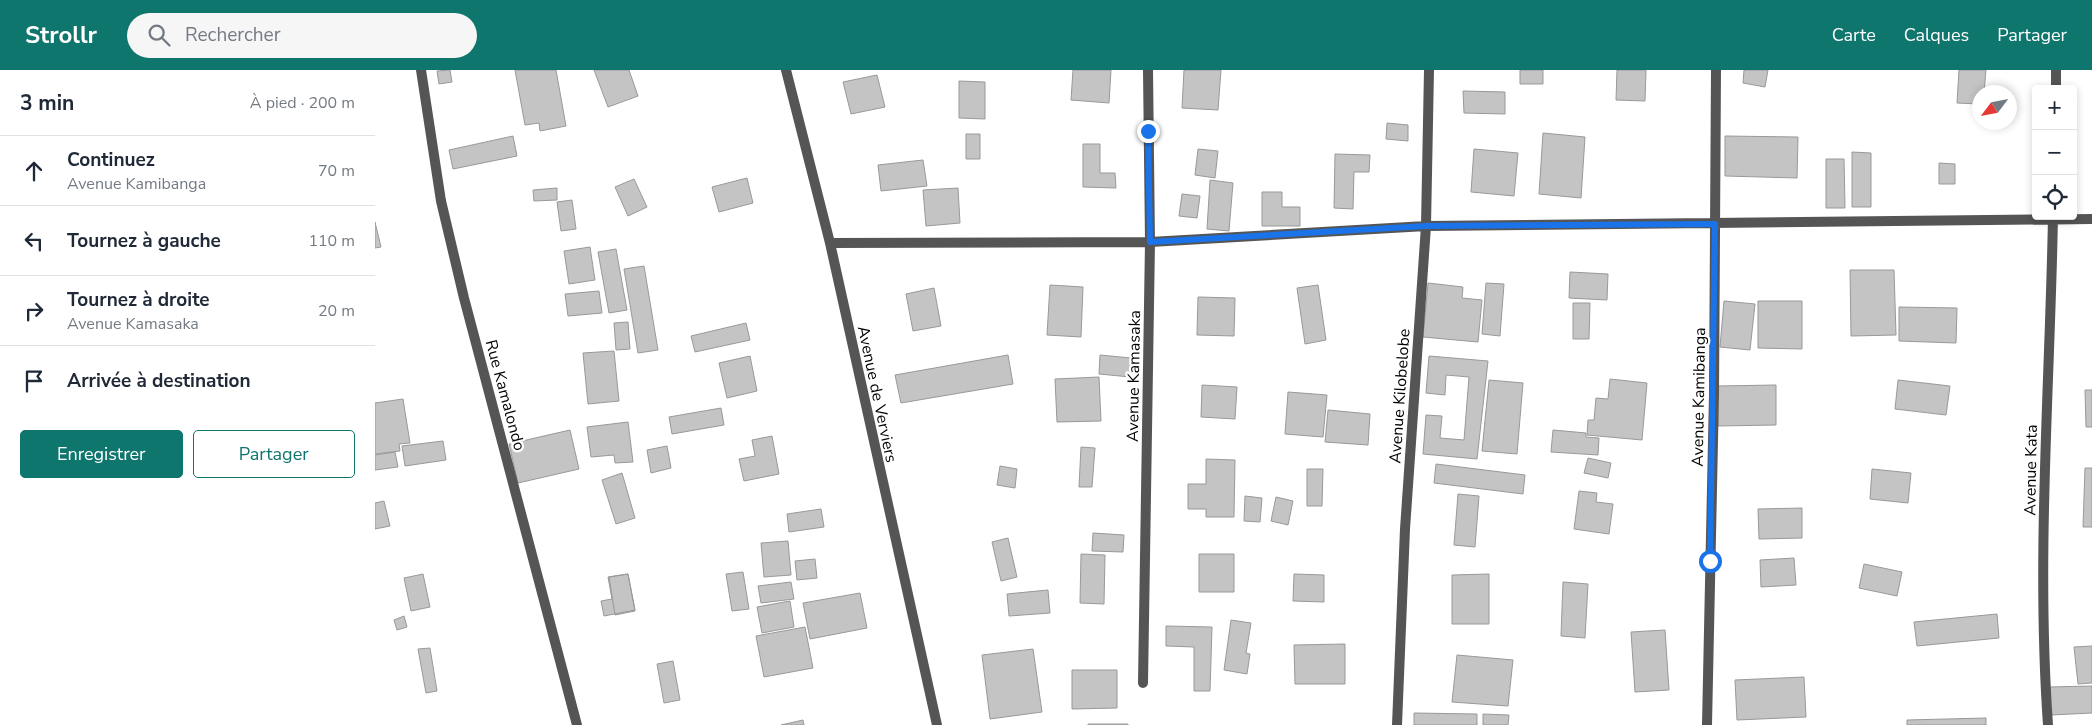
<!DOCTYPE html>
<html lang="fr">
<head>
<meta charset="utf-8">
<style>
  :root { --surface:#fff; --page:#f6f6f7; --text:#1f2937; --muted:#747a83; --line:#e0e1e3; --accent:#0f766e }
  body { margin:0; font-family:"Nunito Sans",sans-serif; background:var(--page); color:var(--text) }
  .controls { position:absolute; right:15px; top:15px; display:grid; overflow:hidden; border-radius:5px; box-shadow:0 2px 8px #0003 }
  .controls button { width:45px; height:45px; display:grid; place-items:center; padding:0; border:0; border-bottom:1px solid var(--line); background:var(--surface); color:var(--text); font:25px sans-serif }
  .compass { position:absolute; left:1597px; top:15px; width:45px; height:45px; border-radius:50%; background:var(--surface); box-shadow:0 2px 8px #0003; rotate:238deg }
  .stop { position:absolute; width:15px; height:15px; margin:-11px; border:4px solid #1a73e8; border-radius:50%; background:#fff }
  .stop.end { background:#1a73e8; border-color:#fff; box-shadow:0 1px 5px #0008 }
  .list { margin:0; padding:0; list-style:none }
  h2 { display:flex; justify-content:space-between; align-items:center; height:65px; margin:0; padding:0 20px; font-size:21px }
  h2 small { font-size:16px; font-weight:400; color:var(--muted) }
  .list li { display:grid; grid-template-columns:32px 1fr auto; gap:15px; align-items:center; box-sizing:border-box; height:70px; padding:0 20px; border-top:1px solid var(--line) }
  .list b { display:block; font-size:19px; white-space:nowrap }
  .list p { margin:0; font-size:16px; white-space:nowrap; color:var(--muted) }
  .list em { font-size:16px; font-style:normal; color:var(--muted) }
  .actions { display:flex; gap:10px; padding:15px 20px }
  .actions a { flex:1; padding:11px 0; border:1px solid var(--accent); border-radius:5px; text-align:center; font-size:18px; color:var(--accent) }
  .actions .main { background:var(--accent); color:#fff }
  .icon { flex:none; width:28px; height:28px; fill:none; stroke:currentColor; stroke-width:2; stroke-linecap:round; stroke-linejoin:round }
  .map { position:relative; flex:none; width:1717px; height:655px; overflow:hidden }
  header { display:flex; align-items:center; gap:30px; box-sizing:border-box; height:70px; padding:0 25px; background:var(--accent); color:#fff }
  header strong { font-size:24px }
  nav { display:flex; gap:28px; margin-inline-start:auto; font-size:18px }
  .search { width:350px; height:45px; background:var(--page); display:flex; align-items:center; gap:12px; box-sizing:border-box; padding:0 18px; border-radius:28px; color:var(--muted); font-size:19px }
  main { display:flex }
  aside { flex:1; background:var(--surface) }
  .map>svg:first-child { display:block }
</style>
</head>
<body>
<header>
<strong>Strollr</strong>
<div class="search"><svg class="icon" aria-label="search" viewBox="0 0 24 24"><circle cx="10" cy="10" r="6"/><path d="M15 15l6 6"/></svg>Rechercher</div>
<nav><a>Carte</a><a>Calques</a><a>Partager</a></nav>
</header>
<main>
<aside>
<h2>3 min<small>À pied · 200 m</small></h2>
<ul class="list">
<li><svg class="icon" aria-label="ahead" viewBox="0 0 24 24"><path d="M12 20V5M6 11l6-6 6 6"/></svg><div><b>Continuez</b><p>Avenue Kamibanga</p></div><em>70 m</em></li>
<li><svg class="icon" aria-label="left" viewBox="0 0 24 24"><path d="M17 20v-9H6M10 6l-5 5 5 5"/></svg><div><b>Tournez à gauche</b></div><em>110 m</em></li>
<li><svg class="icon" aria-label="right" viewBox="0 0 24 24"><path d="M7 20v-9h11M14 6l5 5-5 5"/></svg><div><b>Tournez à droite</b><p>Avenue Kamasaka</p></div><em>20 m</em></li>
<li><svg class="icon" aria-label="arrive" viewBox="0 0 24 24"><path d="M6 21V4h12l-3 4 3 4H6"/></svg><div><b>Arrivée à destination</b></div></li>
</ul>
<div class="actions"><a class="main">Enregistrer</a><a>Partager</a></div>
</aside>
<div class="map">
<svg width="1717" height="655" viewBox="0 0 1717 655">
  <rect width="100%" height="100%" fill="#fff"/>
  <path fill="#c4c4c4" stroke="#999" d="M 75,0 L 77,12 L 64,14 L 62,1 Z
    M 140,0 L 181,0 L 191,56 L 165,61 L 164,53 L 150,55 Z
    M 219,0 L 254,0 L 263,26 L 233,37 Z
    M 698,0 L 736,0 L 734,33 L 696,30 Z
    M 809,0 L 846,0 L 843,40 L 807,38 Z
    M 1145,0 L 1168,0 L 1168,14 L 1145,14 Z
    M 1242,0 L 1271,0 L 1270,31 L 1241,30 Z
    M 1369,0 L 1393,0 L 1390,17 L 1368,13 Z
    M 1584,0 L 1611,0 L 1609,22 L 1604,22 L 1604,34 L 1582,33 Z
    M 502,5 L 510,37 L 476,44 L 468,12 Z
    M 584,11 L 610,12 L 610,49 L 584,48 Z
    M 1088,21 L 1130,22 L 1130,44 L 1089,43 Z
    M 1012,53 L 1033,55 L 1033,71 L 1011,69 Z
    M 1168,63 L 1210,67 L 1206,128 L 1164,124 Z
    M 591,64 L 605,64 L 605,89 L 591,89 Z
    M 138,66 L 142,86 L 78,99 L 74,80 Z
    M 1350,66 L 1423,67 L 1422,108 L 1350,106 Z
    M 708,74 L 725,74 L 725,103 L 740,103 L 741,118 L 708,117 Z
    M 823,79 L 843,81 L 840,108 L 820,105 Z
    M 1099,79 L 1143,83 L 1139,126 L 1096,122 Z
    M 1477,82 L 1496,83 L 1496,137 L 1477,137 Z
    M 960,84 L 995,85 L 994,102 L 979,102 L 978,139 L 959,138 Z
    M 1451,89 L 1469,89 L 1470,138 L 1451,138 Z
    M 548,90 L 552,116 L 506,121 L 503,95 Z
    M 1564,93 L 1580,94 L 1580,114 L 1564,114 Z
    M 372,108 L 378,133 L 344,142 L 337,117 Z
    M 259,109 L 272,137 L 253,146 L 240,117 Z
    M 835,110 L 858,113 L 854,161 L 832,159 Z
    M 182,118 L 182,130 L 159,131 L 158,120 Z
    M 583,118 L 585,153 L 551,156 L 548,120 Z
    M 887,122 L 907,122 L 907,137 L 925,137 L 925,156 L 887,156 Z
    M 807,124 L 825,126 L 822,148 L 804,146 Z
    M 197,130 L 201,159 L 186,161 L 182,132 Z
    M 0,152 L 6,177 L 0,178 Z
    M 215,177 L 220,210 L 194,214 L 189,181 Z
    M 241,179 L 252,240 L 234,243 L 223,182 Z
    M 269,196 L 283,280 L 263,283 L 249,199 Z
    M 1475,200 L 1519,200 L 1521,265 L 1476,266 Z
    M 1195,202 L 1233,204 L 1232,230 L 1194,228 Z
    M 1053,213 L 1088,217 L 1087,228 L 1107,230 L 1103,272 L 1048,267 Z
    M 1111,213 L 1129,214 L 1125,266 L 1107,264 Z
    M 675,215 L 708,217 L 706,267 L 672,265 Z
    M 943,215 L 951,270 L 930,274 L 922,218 Z
    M 559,218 L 566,256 L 538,261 L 531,224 Z
    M 224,221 L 227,243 L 193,246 L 190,224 Z
    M 823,227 L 860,228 L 859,266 L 822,265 Z
    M 1349,231 L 1380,234 L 1375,280 L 1345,277 Z
    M 1383,231 L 1427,231 L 1427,279 L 1383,278 Z
    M 1198,233 L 1215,233 L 1214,269 L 1198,269 Z
    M 1524,237 L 1582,238 L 1581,273 L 1524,271 Z
    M 253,252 L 255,279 L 241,280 L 239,253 Z
    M 371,253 L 375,270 L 320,282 L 316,266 Z
    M 239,281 L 244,331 L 213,334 L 208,283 Z
    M 633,285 L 638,314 L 526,333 L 520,305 Z
    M 725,285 L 756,288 L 755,307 L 724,304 Z
    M 375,286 L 382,321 L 352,328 L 344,293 Z
    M 1054,286 L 1113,291 L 1102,389 L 1048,384 L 1051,345 L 1067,346 L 1065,368 L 1089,370 L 1094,307 L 1071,305 L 1070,325 L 1051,323 Z
    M 724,307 L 726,351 L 682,352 L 680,309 Z
    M 1235,309 L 1272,313 L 1267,370 L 1212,365 L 1213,350 L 1219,350 L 1221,328 L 1233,329 Z
    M 1114,310 L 1148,313 L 1142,384 L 1107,381 Z
    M 1523,310 L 1575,316 L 1571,345 L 1520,339 Z
    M 827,315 L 862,317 L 860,349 L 826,347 Z
    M 1401,315 L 1401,355 L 1343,356 L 1342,316 Z
    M 1710,320 L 1717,320 L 1717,357 L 1711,357 Z
    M 913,322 L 952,325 L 948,367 L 910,364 Z
    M 28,329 L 35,373 L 24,374 L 25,381 L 0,384 L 0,333 Z
    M 346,338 L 349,355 L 297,364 L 294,347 Z
    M 953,340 L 995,344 L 993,375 L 950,372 Z
    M 253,352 L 258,392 L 240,393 L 239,385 L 216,387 L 212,357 Z
    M 195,360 L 204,399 L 143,413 L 134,374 Z
    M 1178,360 L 1211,363 L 1211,367 L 1224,368 L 1223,385 L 1176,382 Z
    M 397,366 L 404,404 L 369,411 L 364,389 L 380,386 L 377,370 Z
    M 68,371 L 71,390 L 30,396 L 27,376 Z
    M 292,376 L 296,398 L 276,403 L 272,380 Z
    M 706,377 L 720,378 L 717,417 L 704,417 Z
    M 20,382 L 23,397 L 0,400 L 0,385 Z
    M 1213,388 L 1236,393 L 1233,408 L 1209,403 Z
    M 831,389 L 860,390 L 859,447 L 831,447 L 831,439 L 813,439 L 813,414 L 831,414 Z
    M 1061,394 L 1150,405 L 1148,424 L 1059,413 Z
    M 625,396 L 642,399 L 640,418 L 622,415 Z
    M 1710,398 L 1717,398 L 1717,457 L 1708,457 Z
    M 932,399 L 948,399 L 947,436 L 932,436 Z
    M 1497,399 L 1536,403 L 1533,433 L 1495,429 Z
    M 247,403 L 260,448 L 241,454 L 227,410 Z
    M 1204,421 L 1222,423 L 1221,432 L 1238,434 L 1234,464 L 1199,459 Z
    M 1083,424 L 1104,426 L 1100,477 L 1079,475 Z
    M 870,426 L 887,428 L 885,452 L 869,451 Z
    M 901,427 L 918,431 L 913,455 L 896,451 Z
    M 9,431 L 15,456 L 0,459 L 0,433 Z
    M 1427,438 L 1427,468 L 1384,469 L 1383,439 Z
    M 446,439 L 449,457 L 414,462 L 412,444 Z
    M 718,463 L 749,465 L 748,482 L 717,481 Z
    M 633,468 L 642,507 L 626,511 L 617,472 Z
    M 413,471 L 416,505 L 389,507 L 386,473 Z
    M 706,484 L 730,485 L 729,534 L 705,533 Z
    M 824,484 L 859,484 L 859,522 L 824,522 Z
    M 1419,488 L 1421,515 L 1386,517 L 1385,490 Z
    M 440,489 L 442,508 L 422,510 L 420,491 Z
    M 1489,494 L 1527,502 L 1522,526 L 1484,518 Z
    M 368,502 L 374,539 L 357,541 L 351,504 Z
    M 48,504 L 55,537 L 36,541 L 29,508 Z
    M 253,504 L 260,541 L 240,545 L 234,507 Z
    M 253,504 L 260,540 L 229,546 L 226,531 L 237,529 L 233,507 Z
    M 919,504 L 949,505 L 949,532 L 918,531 Z
    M 1114,504 L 1114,554 L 1077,554 L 1077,505 Z
    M 416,512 L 419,529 L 386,533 L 383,516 Z
    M 1188,512 L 1213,514 L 1210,568 L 1186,566 Z
    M 673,520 L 675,543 L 634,546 L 632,524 Z
    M 485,523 L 492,558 L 435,569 L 428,533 Z
    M 415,531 L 419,557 L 387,563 L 382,537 Z
    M 1622,544 L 1624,568 L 1542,576 L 1539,552 Z
    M 29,546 L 32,557 L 22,560 L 19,550 Z
    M 856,550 L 876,553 L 871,583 L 875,584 L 872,604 L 849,600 Z
    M 791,556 L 837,557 L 835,621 L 819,621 L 819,577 L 791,576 Z
    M 430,557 L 438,598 L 389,607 L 381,566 Z
    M 1290,560 L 1294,620 L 1260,622 L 1256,562 Z
    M 970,574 L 970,614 L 920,614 L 919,575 Z
    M 1717,576 L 1717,613 L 1703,614 L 1699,577 Z
    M 55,578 L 62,621 L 51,623 L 43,579 Z
    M 658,579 L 667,642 L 615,649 L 607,585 Z
    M 1082,585 L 1138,590 L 1133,636 L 1077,632 Z
    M 298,591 L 305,630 L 289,633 L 282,594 Z
    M 697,600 L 742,600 L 742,638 L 697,639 Z
    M 1429,607 L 1431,647 L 1362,650 L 1360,610 Z
    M 1717,616 L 1717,643 L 1676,645 L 1674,617 Z
    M 1039,643 L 1102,644 L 1102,655 L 1039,655 Z
    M 1108,644 L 1134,645 L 1133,655 L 1108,655 Z
    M 1611,648 L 1611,655 L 1532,655 L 1532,650 Z
    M 428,650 L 429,655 L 406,655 Z
    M 713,654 L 753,654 L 753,655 L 713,655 Z"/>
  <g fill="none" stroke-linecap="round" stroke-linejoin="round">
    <path stroke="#555" stroke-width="10" d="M 46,0 L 66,131 L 89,228 L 202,655
      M 411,0 L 455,173 L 562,655
      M 1681,19 L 1681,0
      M 455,173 L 775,172 L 1051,156 L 1717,149
      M 768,613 L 775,172 L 773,0
      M 1022,655 L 1030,459 L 1051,156 L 1054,0
      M 1332,655 L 1339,324 L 1341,0
      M 1673,655 C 1661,485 1675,316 1678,146"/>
  </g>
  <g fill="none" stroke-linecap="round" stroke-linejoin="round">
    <path stroke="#1a73e8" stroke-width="6" d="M 773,61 L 775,172 L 1051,156 L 1340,154 L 1335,491"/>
  </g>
  <g text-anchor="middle" stroke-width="4.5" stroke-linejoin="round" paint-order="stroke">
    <g font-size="16" fill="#000" stroke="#fff">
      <text transform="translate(758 306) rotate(-89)" y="6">Avenue Kamasaka</text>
      <text transform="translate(503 324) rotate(78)" y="6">Avenue de Verviers</text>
      <text transform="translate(131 325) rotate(75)" y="6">Rue Kamalondo</text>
      <text transform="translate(1024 326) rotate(-86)" y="6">Avenue Kilobelobe</text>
      <text transform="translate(1323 327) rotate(-89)" y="6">Avenue Kamibanga</text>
      <text transform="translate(1655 400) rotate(-89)" y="6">Avenue Kata</text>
    </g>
  </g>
</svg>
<div class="controls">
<button>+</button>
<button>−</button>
<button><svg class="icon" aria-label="locate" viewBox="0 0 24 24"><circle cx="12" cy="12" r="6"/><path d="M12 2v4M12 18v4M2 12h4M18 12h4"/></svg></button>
</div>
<svg class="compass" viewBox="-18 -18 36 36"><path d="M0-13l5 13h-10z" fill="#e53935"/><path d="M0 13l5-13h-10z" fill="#747a83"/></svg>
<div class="stop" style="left:1335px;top:491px"></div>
<div class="stop end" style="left:773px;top:61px"></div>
</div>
</main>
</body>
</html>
